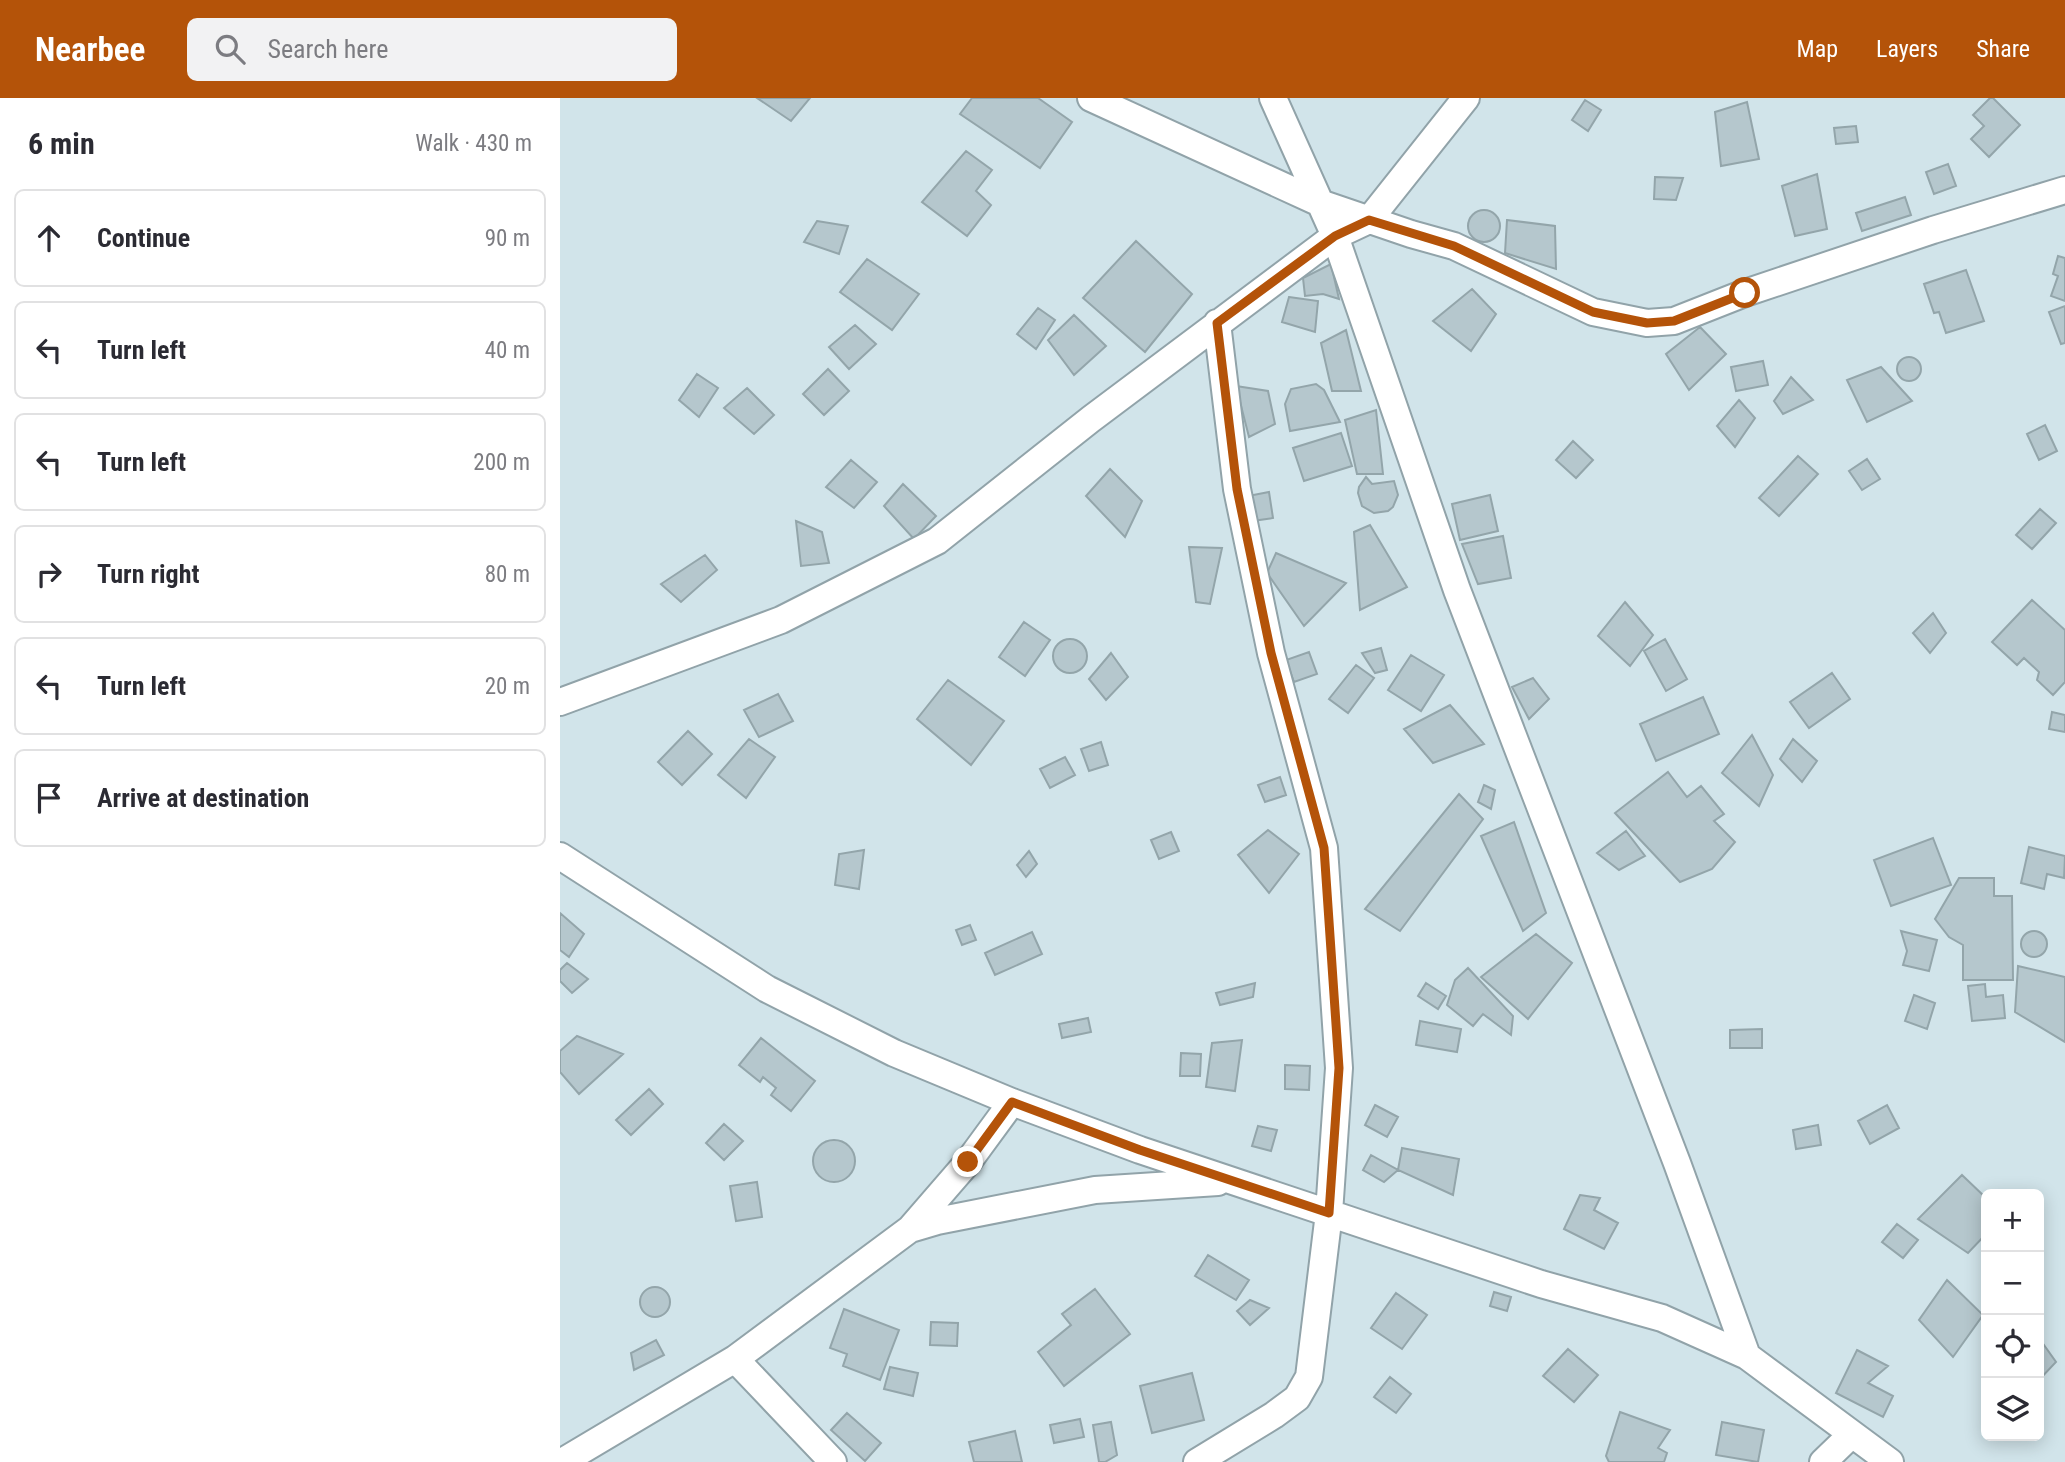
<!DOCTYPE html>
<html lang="en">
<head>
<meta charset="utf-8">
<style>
  :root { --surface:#fff; --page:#f2f2f3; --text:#2b2b33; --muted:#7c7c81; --line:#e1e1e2; --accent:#b45309 }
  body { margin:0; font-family:"Roboto Condensed",sans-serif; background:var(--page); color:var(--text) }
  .controls { position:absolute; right:21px; bottom:21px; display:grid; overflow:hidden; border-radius:10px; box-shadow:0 4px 18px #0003 }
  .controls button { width:63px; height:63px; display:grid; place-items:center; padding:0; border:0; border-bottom:2px solid var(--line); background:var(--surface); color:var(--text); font:35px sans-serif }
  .stop { position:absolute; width:21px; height:21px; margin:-16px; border:5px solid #b45309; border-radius:50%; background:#fff }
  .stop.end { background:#b45309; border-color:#fff; box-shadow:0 2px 7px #0008 }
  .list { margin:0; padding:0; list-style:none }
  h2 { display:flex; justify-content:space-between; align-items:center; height:91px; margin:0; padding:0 28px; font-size:30px }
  h2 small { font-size:23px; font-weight:400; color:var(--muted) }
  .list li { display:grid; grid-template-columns:46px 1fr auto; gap:21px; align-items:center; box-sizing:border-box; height:98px; margin:0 14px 14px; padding:0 14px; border:2px solid var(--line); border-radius:10px }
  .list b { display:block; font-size:26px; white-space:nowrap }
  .list em { font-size:23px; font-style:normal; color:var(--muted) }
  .icon { flex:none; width:38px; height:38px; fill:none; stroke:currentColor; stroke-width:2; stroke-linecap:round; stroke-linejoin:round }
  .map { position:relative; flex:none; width:1505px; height:1364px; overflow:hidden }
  header { display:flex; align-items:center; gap:42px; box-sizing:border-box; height:98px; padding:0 35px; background:var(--accent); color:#fff }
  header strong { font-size:33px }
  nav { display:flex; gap:38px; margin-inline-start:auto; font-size:24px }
  .search { width:490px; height:63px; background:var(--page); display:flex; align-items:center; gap:18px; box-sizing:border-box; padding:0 24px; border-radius:10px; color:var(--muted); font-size:26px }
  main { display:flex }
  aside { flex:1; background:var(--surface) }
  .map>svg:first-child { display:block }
</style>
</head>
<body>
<header>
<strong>Nearbee</strong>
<div class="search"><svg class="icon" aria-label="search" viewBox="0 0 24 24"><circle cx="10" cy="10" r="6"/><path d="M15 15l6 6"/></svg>Search here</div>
<nav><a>Map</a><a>Layers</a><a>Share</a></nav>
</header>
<main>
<aside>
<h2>6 min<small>Walk · 430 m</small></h2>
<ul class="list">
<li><svg class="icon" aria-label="ahead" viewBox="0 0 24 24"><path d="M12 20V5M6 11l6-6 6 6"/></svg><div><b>Continue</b></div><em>90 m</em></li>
<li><svg class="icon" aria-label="left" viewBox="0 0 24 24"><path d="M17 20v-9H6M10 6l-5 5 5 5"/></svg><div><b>Turn left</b></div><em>40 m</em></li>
<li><svg class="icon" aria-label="left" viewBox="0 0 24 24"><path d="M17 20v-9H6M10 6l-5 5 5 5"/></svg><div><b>Turn left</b></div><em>200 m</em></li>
<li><svg class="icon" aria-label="right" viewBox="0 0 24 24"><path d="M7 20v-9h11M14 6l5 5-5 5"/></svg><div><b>Turn right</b></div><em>80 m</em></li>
<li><svg class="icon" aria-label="left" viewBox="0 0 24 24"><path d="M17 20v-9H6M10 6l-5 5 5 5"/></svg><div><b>Turn left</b></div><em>20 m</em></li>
<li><svg class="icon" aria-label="arrive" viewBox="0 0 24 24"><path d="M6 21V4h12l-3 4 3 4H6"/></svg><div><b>Arrive at destination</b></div></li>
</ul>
</aside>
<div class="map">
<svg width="1505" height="1364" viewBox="0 0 1505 1364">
  <rect width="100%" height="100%" fill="#d1e4ea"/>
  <path fill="#b5c7cd" stroke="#93a5aa" stroke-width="2" d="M 197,0 L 250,0 L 231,23 Z
    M 412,0 L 478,0 L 512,24 L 480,70 L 400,16 Z
    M 1430,0 L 1433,0 L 1460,27 L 1429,59 L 1411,41 L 1424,28 L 1413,17 Z
    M 1025,2 L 1041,12 L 1028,33 L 1012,22 Z
    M 1187,4 L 1199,61 L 1161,68 L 1155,14 Z
    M 1296,28 L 1298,44 L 1276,46 L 1274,30 Z
    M 406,53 L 432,72 L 416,93 L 431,107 L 407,138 L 362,104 Z
    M 1388,66 L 1396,88 L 1374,96 L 1366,74 Z
    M 1257,76 L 1267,131 L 1235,138 L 1222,88 Z
    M 1095,79 L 1123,80 L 1116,102 L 1094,101 Z
    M 1345,99 L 1351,117 L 1302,133 L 1296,115 Z
    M908 128a16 16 0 1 1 32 0a16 16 0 1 1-32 0Z
    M 947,122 L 995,128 L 996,171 L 945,155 Z
    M 257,123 L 288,128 L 279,156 L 244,144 Z
    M 576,143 L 632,196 L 585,254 L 523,200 Z
    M 1498,158 L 1505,160 L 1505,203 L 1491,198 L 1498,178 L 1493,176 Z
    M 307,161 L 359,196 L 332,232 L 280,194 Z
    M 771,166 L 779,201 L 763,196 L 745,198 L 743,180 Z
    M 1406,172 L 1424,223 L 1386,235 L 1379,214 L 1374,215 L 1364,186 Z
    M 912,191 L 936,216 L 911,253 L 873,223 Z
    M 729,199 L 758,203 L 755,234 L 722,224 Z
    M 1505,208 L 1505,245 L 1501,246 L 1489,214 Z
    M 478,210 L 495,222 L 476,251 L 457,236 Z
    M 514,217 L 546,248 L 514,277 L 488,242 Z
    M 295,227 L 316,246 L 289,271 L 269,249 Z
    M 1140,229 L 1166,256 L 1129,292 L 1106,256 Z
    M 786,232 L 801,293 L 772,293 L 761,245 Z
    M1337 271a12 12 0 1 1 24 0a12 12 0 1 1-24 0Z
    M 1203,263 L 1208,287 L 1176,293 L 1171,269 Z
    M 1321,269 L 1352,303 L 1307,324 L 1287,282 Z
    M 268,271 L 289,293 L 264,317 L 243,296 Z
    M 137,276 L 158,290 L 139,319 L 119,302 Z
    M 1231,279 L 1253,302 L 1223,316 L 1214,303 Z
    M 756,286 L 764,292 L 780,324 L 730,333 L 725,306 L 731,291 Z
    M 676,288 L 708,293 L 715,326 L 689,339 Z
    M 187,290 L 214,317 L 194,336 L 164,310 Z
    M 1179,302 L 1195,320 L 1175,349 L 1157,328 Z
    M 816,312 L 823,376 L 797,376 L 785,322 Z
    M 1485,327 L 1497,353 L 1479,362 L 1467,336 Z
    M 781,335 L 792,368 L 744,383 L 733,350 Z
    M 1013,343 L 1033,362 L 1016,380 L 996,362 Z
    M 1238,358 L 1258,376 L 1219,418 L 1199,400 Z
    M 1307,361 L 1320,381 L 1302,392 L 1289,373 Z
    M 291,362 L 317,384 L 294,410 L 266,389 Z
    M 550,371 L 582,403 L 565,439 L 526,398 Z
    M 806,379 L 812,386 L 834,383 L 838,397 L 833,409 L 828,413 L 814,415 L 802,408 L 798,395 L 799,389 Z
    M 343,386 L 376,418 L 354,441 L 324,408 Z
    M 709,394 L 713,420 L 692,423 L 688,398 Z
    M 930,397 L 938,433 L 900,442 L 892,406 Z
    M 1480,411 L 1496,425 L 1472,451 L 1456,437 Z
    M 236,423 L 262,434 L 269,465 L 241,468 Z
    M 810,427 L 847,489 L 800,512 L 794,434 Z
    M 943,438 L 951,480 L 918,486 L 902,446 Z
    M 629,449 L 662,450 L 650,506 L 636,504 Z
    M 716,455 L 786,485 L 744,528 L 707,475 Z
    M 145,457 L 157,472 L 121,504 L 101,486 Z
    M 1472,502 L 1505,532 L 1505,584 L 1493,597 L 1477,582 L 1479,574 L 1464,560 L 1457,567 L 1432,544 Z
    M 1065,504 L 1093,537 L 1070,568 L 1038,538 Z
    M 1373,515 L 1386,535 L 1370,555 L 1353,535 Z
    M 464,524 L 490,542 L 465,578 L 439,559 Z
    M493 558a17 17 0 1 1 34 0a17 17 0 1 1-34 0Z
    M 1105,541 L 1127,581 L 1106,593 L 1084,553 Z
    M 821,550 L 827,572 L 815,575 L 802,555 Z
    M 749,554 L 757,576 L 734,584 L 726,562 Z
    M 551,555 L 568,579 L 546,602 L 529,581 Z
    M 851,557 L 884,577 L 861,613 L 828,592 Z
    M 796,567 L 814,580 L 788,615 L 769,601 Z
    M 1272,575 L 1290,601 L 1249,630 L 1230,604 Z
    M 973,580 L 989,601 L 969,621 L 952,589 Z
    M 388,582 L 444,623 L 411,667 L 357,621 Z
    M 218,596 L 233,623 L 199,639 L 184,612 Z
    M 1143,599 L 1159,636 L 1096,663 L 1080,626 Z
    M 890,607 L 924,646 L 873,665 L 844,631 Z
    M 1492,614 L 1505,617 L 1505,634 L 1489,631 Z
    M 128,633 L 152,656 L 122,687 L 98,664 Z
    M 1192,637 L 1213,677 L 1199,708 L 1162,675 Z
    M 189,641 L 215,659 L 186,700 L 158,677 Z
    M 1233,641 L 1257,663 L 1242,684 L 1220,661 Z
    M 541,644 L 548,667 L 529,673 L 521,651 Z
    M 505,659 L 515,677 L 490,690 L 480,671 Z
    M 1108,674 L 1127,699 L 1141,688 L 1164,716 L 1154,723 L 1175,744 L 1152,771 L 1120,784 L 1055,715 Z
    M 720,679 L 726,697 L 705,704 L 698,687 Z
    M 924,687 L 935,692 L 931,711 L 918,704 Z
    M 899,696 L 923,721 L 840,833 L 805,811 Z
    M 954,724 L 986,815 L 963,833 L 921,738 Z
    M 708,732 L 739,756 L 709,795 L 678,757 Z
    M 1066,733 L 1085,758 L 1059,772 L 1037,755 Z
    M 611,734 L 619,753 L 599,761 L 591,742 Z
    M 1373,740 L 1391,787 L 1331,808 L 1314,762 Z
    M 1469,749 L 1505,758 L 1504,780 L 1487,776 L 1484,791 L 1461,785 Z
    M 304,752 L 299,791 L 275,787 L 279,756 Z
    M 469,753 L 477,766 L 466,779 L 457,767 Z
    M 1399,780 L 1434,780 L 1434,798 L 1452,798 L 1453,882 L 1403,882 L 1403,847 L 1389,839 L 1375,821 Z
    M 0,815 L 24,836 L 9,859 L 0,852 Z
    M 410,827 L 416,842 L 402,847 L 396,832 Z
    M1461 846a13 13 0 1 1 26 0a13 13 0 1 1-26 0Z
    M 1341,833 L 1377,842 L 1369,873 L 1343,867 L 1347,853 Z
    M 472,834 L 482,856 L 435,877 L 425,855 Z
    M 976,836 L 1012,865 L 968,921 L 921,879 Z
    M 7,865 L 28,881 L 12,895 L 0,883 L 0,872 Z
    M 1458,868 L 1505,879 L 1505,944 L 1455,914 Z
    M 908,870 L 953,918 L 951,937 L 923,916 L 913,928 L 887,907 L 895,882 Z
    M 695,885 L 693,899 L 660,907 L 656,895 Z
    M 866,885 L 886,898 L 878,911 L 858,898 Z
    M 1425,886 L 1426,899 L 1443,897 L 1445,920 L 1412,923 L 1408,888 Z
    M 1354,897 L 1375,905 L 1367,931 L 1345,923 Z
    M 528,920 L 531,934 L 502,940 L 499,926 Z
    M 860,923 L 901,931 L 897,954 L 856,947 Z
    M 1202,931 L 1202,950 L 1170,950 L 1170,932 Z
    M 17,938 L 63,956 L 19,996 L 0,974 L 0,953 Z
    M 201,940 L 255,983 L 231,1013 L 211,997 L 216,990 L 203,979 L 200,984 L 179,967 Z
    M 682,942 L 675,993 L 646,989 L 652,945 Z
    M 621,955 L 641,956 L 640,978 L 620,978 Z
    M 725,967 L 750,968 L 749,992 L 725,991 Z
    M 89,991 L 103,1006 L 71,1037 L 56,1022 Z
    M 815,1007 L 838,1019 L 827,1039 L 805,1027 Z
    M 1327,1007 L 1339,1030 L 1310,1046 L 1298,1023 Z
    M 164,1026 L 183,1043 L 164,1062 L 146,1045 Z
    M 1258,1027 L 1261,1047 L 1236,1051 L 1233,1032 Z
    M 698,1028 L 717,1032 L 711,1053 L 692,1048 Z
    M253 1063a21 21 0 1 1 42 0a21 21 0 1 1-42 0Z
    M 842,1050 L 899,1061 L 893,1097 L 838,1072 Z
    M 811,1057 L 838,1072 L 824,1084 L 803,1072 Z
    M 1402,1077 L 1426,1100 L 1426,1136 L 1408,1155 L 1358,1121 Z
    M 197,1084 L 202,1119 L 176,1123 L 170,1088 Z
    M 1020,1097 L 1040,1100 L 1034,1112 L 1058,1125 L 1044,1151 L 1004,1131 Z
    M 1337,1126 L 1358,1142 L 1343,1160 L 1322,1144 Z
    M 648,1157 L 689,1182 L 676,1202 L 635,1178 Z
    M 1387,1182 L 1423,1217 L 1393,1259 L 1359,1222 Z
    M80 1204a15 15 0 1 1 30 0a15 15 0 1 1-30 0Z
    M 535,1191 L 570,1236 L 504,1288 L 478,1254 L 511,1227 L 502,1216 Z
    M 934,1194 L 951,1199 L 947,1213 L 930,1208 Z
    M 836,1195 L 867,1217 L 842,1251 L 811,1230 Z
    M 690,1202 L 709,1210 L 690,1227 L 677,1213 Z
    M 284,1211 L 339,1232 L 320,1282 L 283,1268 L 287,1256 L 270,1250 Z
    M 371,1224 L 398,1225 L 397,1248 L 370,1247 Z
    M 1479,1240 L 1496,1264 L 1479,1282 Z
    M 96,1242 L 104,1257 L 74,1272 L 71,1255 Z
    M 1008,1251 L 1038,1277 L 1014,1304 L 983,1278 Z
    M 1297,1252 L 1328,1268 L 1308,1285 L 1333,1298 L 1323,1319 L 1276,1295 Z
    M 330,1269 L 358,1275 L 353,1298 L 324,1291 Z
    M 632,1275 L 644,1322 L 592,1335 L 580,1288 Z
    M 830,1279 L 851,1296 L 836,1315 L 814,1299 Z
    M 1060,1314 L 1110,1332 L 1098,1350 L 1107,1355 L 1104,1364 L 1049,1364 L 1046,1358 Z
    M 287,1315 L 321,1345 L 305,1363 L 271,1332 Z
    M 520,1321 L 524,1339 L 494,1345 L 490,1327 Z
    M 551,1324 L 557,1357 L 545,1364 L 539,1364 L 533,1327 Z
    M 1162,1324 L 1204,1332 L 1198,1364 L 1156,1357 Z
    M 455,1333 L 462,1364 L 414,1364 L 409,1344 Z"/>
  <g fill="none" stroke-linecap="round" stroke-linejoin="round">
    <defs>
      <path id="street" d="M 531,0 L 760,105 L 851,136 L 894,148 L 1033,214 L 1087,225 L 1114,223 L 1185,195 L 1373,132 L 1505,92
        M 713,0 L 775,138 L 897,492 L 1117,1065 L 1187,1258
        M 0,604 L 221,522 L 377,443 L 531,321 L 775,138 L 809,122 L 906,0
        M 0,758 L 207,891 L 334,955 L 452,1004 L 580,1052 L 981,1186 L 1102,1220 L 1187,1258 L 1330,1364
        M 350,1131 L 377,1123 L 535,1092 L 658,1084
        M 175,1261 L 273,1364
        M 2,1364 L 175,1261 L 350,1131 L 408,1064 L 452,1004
        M 637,1364 L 714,1317 L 737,1300 L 749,1279 L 769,1115 L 779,970 L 764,750 L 711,555 L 677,391 L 657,225
        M 1263,1364 L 1292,1336"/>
    </defs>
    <use href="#street" stroke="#91a3a9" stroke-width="30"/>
    <use href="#street" stroke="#fff" stroke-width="26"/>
  </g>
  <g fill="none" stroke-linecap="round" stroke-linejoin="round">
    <path stroke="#b45309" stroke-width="9" d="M 408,1064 L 452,1004 L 580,1052 L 769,1115 L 779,970 L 764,750 L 711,555 L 677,391 L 657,225 L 775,138 L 809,122 L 894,148 L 1033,214 L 1087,225 L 1114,223 L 1185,195"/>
  </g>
</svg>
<div class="controls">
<button>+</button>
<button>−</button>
<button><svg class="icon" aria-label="locate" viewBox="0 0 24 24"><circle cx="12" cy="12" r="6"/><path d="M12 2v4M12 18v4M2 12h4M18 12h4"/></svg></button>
<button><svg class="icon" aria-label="layers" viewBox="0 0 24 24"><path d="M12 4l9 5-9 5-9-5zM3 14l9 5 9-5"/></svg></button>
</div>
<div class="stop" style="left:1185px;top:195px"></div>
<div class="stop end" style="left:408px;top:1064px"></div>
</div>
</main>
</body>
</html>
